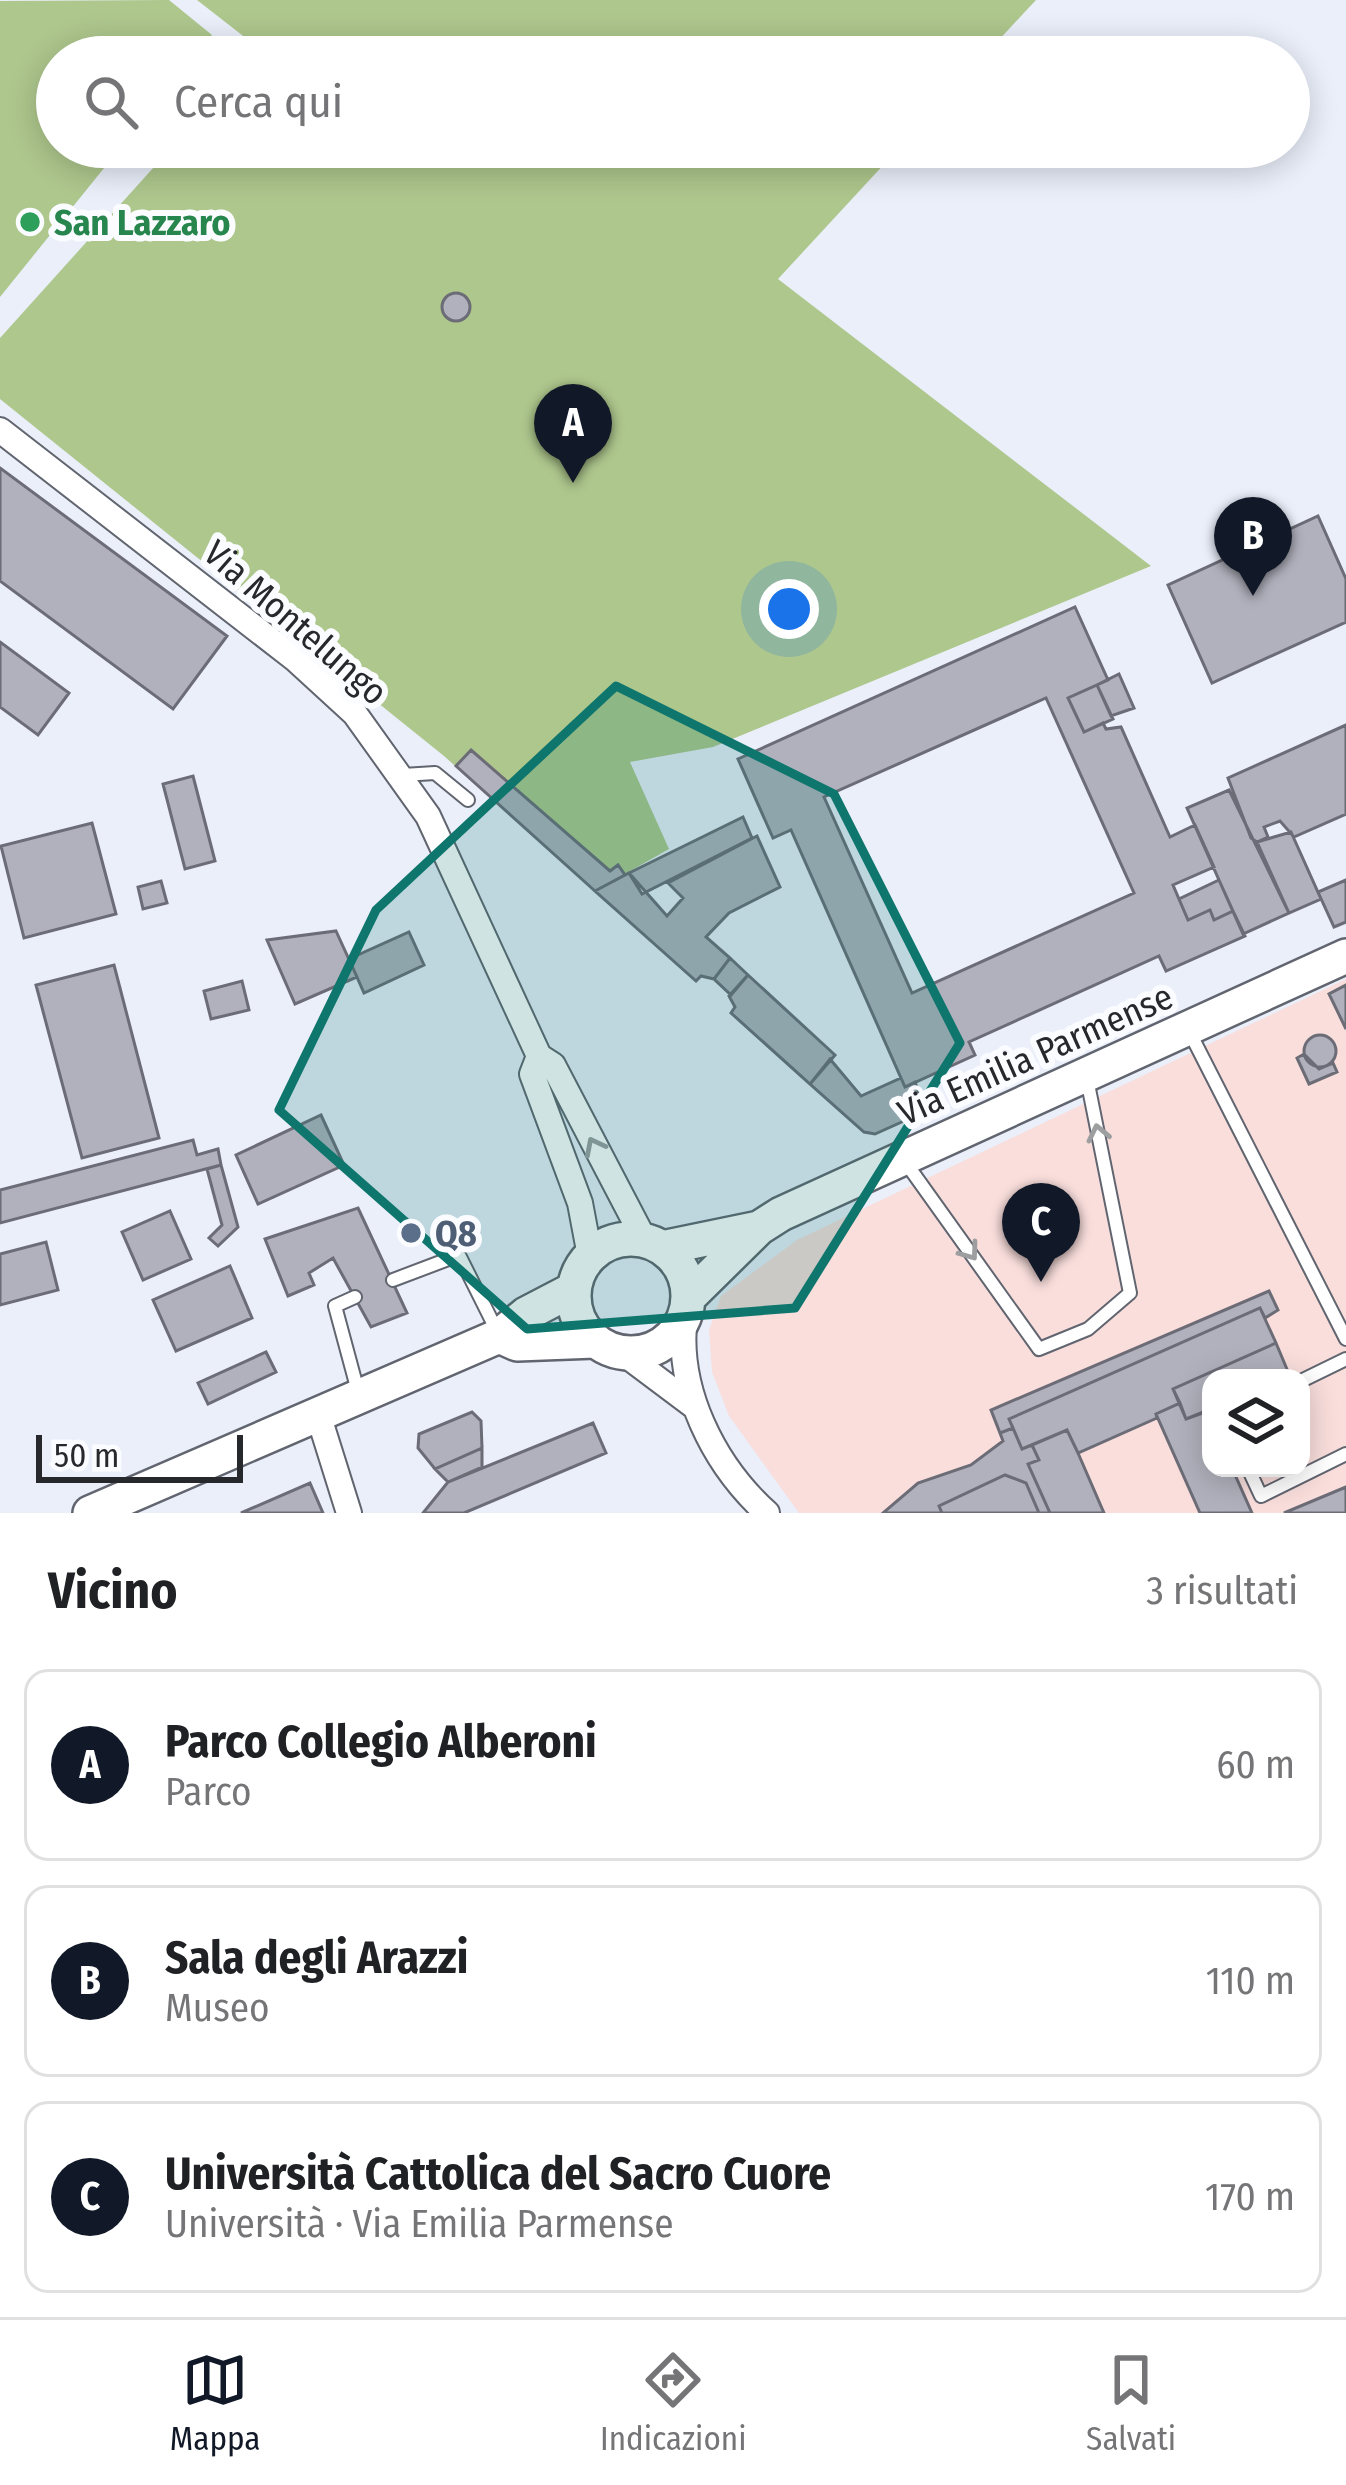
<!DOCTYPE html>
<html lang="it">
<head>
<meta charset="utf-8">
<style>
  :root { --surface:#fff; --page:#f2f2f2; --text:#202124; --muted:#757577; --line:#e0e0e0; --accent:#111827 }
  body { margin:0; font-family:"Fira Sans Condensed",sans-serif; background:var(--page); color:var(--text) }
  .controls { position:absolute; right:36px; bottom:36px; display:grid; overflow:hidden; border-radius:24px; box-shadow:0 6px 30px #0003 }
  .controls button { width:108px; height:108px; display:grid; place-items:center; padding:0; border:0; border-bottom:3px solid var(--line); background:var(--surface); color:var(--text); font:60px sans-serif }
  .scale { position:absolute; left:36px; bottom:30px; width:207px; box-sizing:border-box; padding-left:12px; border:6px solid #26282c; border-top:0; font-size:33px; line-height:42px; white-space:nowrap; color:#26282c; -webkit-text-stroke:9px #fbfcff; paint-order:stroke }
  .you { position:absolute; left:789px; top:609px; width:42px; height:42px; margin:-30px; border:9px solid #fff; border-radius:50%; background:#1a73e8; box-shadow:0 0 0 18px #1a73e833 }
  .badge { display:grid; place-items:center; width:78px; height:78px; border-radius:50%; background:var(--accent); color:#fff; font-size:39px; font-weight:700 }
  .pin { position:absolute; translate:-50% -99px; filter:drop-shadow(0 3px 6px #0008) }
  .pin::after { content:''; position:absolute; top:63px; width:42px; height:36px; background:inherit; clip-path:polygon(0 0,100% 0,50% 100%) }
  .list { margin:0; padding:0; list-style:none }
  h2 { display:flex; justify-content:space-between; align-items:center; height:156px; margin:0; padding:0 48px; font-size:51px }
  h2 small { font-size:39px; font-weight:400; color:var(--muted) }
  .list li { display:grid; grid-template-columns:78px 1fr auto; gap:36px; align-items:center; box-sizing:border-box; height:192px; margin:0 24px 24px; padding:0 24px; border:3px solid var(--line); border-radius:24px }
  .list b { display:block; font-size:45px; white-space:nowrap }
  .list p { margin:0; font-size:39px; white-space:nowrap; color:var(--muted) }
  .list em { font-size:39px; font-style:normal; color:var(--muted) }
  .icon { flex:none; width:66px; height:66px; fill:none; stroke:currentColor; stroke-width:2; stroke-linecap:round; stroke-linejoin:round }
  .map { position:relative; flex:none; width:1346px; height:1513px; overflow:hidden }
  .search { position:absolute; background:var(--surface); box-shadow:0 6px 30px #0003; left:36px; right:36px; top:36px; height:132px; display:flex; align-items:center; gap:30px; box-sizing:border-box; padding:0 42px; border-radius:66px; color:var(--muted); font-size:45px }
  .sheet { height:804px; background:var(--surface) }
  nav { display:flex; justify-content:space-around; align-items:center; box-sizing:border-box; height:168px; border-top:3px solid var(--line); background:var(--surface); font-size:33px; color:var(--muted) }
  nav a { display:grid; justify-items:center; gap:6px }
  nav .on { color:var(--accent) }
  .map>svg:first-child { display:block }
</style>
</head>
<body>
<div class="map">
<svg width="1346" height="1513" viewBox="0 0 1346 1513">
  <rect width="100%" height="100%" fill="#eaeffa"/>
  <path fill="#f9dedc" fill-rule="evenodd" d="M 1346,979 L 1346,1513 L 799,1513 L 729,1416 L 712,1372 L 709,1330 L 721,1296 L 797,1240 ZM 1211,1378 L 1301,1378 L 1301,1468 L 1211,1468 Z"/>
  <path fill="#aec78d" d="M 169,0 L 212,35 L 194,57 L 57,57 L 57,147 L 121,147 L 0,297 L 0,1 Z
    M 197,0 L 1036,0 L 983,57 L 254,57 L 260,49 Z
    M 172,147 L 900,147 L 778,279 L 1151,566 L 713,747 L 630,762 L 669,849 L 595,891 L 444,756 L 0,399 L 0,338 Z"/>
  <path fill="#b0b1bc" stroke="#6c6c77" stroke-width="3" fill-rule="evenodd" d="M442 307a14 14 0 1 1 28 0a14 14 0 1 1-28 0Z
    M 0,468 L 227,636 L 173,709 L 0,581 Z
    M 1318,516 L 1346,579 L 1346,622 L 1212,683 L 1168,585 Z
    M 1075,607 L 1108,680 L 1068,698 L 1084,732 L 1103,723 L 1106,729 L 1121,727 L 1170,837 L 1195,825 L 1214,867 L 1173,885 L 1188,920 L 1210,910 L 1214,920 L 1233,911 L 1245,936 L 1166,971 L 1159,956 L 969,1042 L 975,1055 L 905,1087 L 791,830 L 773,838 L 738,759 ZM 1046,698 L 1134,893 L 912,993 L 824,797 Z
    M 0,642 L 69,693 L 38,735 L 0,707 Z
    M 1119,674 L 1134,708 L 1111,716 L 1097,685 Z
    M 1097,685 L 1113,719 L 1084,732 L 1068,698 Z
    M 1346,725 L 1346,814 L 1294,837 L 1280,821 L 1264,827 L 1268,837 L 1257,842 L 1251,838 L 1228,778 Z
    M 471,750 L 610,871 L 618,865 L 625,875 L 595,891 L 456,766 Z
    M 193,776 L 215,861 L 185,869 L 163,784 Z
    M 1229,790 L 1289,913 L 1243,934 L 1187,808 Z
    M 743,817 L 752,838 L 642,894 L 629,873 Z
    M 92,823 L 116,914 L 24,938 L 1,846 Z
    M 1291,832 L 1321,899 L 1289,913 L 1257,842 Z
    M 757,836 L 780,887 L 729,913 L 706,937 L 730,958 L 714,979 L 701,976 L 696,981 L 595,891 L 629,873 L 667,916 L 683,898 L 668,883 Z
    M 1219,880 L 1233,911 L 1214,920 L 1210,910 L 1188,920 L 1179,899 Z
    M 1346,880 L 1346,922 L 1334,927 L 1318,892 Z
    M 161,881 L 167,903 L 143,909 L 138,887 Z
    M 336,931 L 357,977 L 295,1004 L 267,940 Z
    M 409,932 L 424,965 L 364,993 L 349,959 Z
    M 730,958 L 748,975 L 731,995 L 714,979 Z
    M 114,965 L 159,1138 L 82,1158 L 36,985 Z
    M 748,975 L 835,1055 L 810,1084 L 731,1013 L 735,1007 L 729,996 Z
    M 242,981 L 249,1010 L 211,1019 L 204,991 Z
    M 1346,985 L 1346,1029 L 1329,994 Z
    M1304 1051a16 16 0 1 1 32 0a16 16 0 1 1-32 0Z
    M 1304,1054 L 1319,1069 L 1333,1063 L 1337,1072 L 1309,1084 L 1297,1058 Z
    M 830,1059 L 861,1096 L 901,1078 L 905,1087 L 915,1082 L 926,1111 L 875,1134 L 864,1132 L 810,1084 Z
    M 321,1115 L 344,1165 L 258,1204 L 236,1155 Z
    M 193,1140 L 197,1155 L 218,1149 L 221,1165 L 0,1223 L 0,1190 Z
    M 221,1165 L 238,1227 L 218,1246 L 209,1238 L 222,1225 L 207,1169 Z
    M 358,1208 L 407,1313 L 371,1327 L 333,1258 L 309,1273 L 314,1285 L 288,1296 L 265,1239 Z
    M 170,1211 L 191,1259 L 143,1280 L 122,1232 Z
    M 46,1242 L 58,1290 L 0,1305 L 0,1254 Z
    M 230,1266 L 252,1318 L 176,1351 L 153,1300 Z
    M 1269,1291 L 1278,1310 L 1265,1318 L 1260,1308 L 1009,1419 L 1013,1428 L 1000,1433 L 991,1410 Z
    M 1260,1308 L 1276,1343 L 1173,1389 L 1180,1403 L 1156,1414 L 1157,1418 L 1078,1453 L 1067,1430 L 1022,1449 L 1009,1419 Z
    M 1276,1343 L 1289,1374 L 1211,1378 L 1211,1409 L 1186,1419 L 1173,1389 Z
    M 266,1352 L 276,1372 L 208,1404 L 198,1383 Z
    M 1180,1403 L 1186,1419 L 1208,1411 L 1211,1468 L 1232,1468 L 1252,1513 L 1200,1513 L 1156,1414 Z
    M 472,1412 L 481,1421 L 482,1448 L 435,1469 L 418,1448 L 419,1434 Z
    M 593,1423 L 606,1453 L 464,1513 L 423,1513 L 448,1482 Z
    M 1013,1428 L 1022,1449 L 1032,1445 L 1039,1460 L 1028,1464 L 1050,1513 L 1039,1513 L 1026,1483 L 1005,1475 L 939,1506 L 942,1513 L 883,1513 L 918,1483 L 971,1465 L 1003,1441 L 1000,1433 Z
    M 1067,1430 L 1078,1453 L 1104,1513 L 1050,1513 L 1028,1464 L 1039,1460 L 1032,1445 Z
    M 482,1448 L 482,1467 L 448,1482 L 435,1469 Z
    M 1005,1475 L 1026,1483 L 1039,1513 L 942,1513 L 939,1506 Z
    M 310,1483 L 323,1513 L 241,1513 Z
    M 1346,1487 L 1346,1513 L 1284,1513 Z"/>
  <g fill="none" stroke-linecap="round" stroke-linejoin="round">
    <defs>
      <path id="service" d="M 403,775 L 435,773 L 468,800
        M 1188,1029 L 1346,1339
        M 906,1163 L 1039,1349 L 1088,1329 L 1130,1293 L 1087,1079
        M 393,1280 L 459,1255 L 499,1335
        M 355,1297 L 335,1306 L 359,1395
        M 1301,1381 L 1346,1359
        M 1248,1468 L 1261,1496 L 1346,1454"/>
      <path id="minor" d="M 0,430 L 295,659 L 355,714 L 428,816 L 539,1056 L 553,1065 L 645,1241
        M 539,1056 L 532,1074 L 580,1203 L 590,1256
        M 685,1315 C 675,1389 714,1465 767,1513
        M 623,1353 L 695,1407
        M 318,1414 L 349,1513"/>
      <path id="secondary" d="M574 1296a57 57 0 1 1 114 0a57 57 0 1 1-114 0Z
        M 662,1248 L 759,1228
        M 688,1298 L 759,1228 L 781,1214 L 1346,956
        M 499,1336 L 517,1344 L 595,1341
        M 90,1513 L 499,1336 L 526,1314 L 574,1289"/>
    </defs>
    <use href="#service" stroke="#61656f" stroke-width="16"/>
    <use href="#minor" stroke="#61656f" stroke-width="28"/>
    <use href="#secondary" stroke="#61656f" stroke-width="38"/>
    <use href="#service" stroke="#fff" stroke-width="12"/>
    <use href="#minor" stroke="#fff" stroke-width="24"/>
    <use href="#secondary" stroke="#fff" stroke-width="33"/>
  </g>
  <defs><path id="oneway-chevron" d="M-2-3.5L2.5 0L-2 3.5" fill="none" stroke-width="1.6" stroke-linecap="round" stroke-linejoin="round" transform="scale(3)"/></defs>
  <g stroke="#9d9ea0">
    <use href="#oneway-chevron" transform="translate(1098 1133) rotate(-102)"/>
    <use href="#oneway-chevron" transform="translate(594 1146) rotate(-117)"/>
    <use href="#oneway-chevron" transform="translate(970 1252) rotate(54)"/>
  </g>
  <path fill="#0f766e" fill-opacity="0.2" stroke="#0f766e" stroke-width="9" stroke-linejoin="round" d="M 616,686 L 834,794 L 960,1043 L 795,1308 L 527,1329 L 279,1110 L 376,910 Z"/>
  <circle fill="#2e9e5b" stroke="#fbfcff" stroke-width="4.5" cx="30" cy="222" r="12"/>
  <circle fill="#5c6f8a" stroke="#fbfcff" stroke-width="4.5" cx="411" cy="1233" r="12"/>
  <g text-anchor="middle" stroke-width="12" stroke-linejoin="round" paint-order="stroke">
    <g font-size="36" font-weight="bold" fill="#27864d" stroke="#fbfcff" text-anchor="start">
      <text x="54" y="235">San Lazzaro</text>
    </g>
    <g font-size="36" fill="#26282c" stroke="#fbfcff">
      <text transform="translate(296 622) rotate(41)" y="13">Via Montelungo</text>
      <text transform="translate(1035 1054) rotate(-24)" y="13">Via Emilia Parmense</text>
    </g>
    <g font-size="36" font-weight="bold" fill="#4e5e75" stroke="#fbfcff" text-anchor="start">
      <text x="435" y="1246">Q8</text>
    </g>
  </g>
</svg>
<div class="controls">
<button><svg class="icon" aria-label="layers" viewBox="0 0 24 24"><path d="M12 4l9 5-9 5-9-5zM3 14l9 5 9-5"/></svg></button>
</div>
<div class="scale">50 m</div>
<div class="you"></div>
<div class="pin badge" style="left:573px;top:483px">A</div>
<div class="pin badge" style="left:1253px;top:596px">B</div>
<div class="pin badge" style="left:1041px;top:1282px">C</div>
<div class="search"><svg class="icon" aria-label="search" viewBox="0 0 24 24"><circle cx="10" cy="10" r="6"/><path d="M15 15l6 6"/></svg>Cerca qui</div>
</div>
<section class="sheet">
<h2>Vicino<small>3 risultati</small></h2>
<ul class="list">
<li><span class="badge">A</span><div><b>Parco Collegio Alberoni</b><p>Parco</p></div><em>60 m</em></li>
<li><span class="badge">B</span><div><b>Sala degli Arazzi</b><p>Museo</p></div><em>110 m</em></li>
<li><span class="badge">C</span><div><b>Università Cattolica del Sacro Cuore</b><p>Università · Via Emilia Parmense</p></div><em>170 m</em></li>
</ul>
</section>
<nav>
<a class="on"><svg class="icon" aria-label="map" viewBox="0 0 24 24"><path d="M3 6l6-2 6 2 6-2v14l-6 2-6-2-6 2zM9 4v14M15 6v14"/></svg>Mappa</a>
<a><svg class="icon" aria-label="directions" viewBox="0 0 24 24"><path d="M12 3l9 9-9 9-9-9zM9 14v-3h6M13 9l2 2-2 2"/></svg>Indicazioni</a>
<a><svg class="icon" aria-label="saved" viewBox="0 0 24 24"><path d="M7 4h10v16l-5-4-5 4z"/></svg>Salvati</a>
</nav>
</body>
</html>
